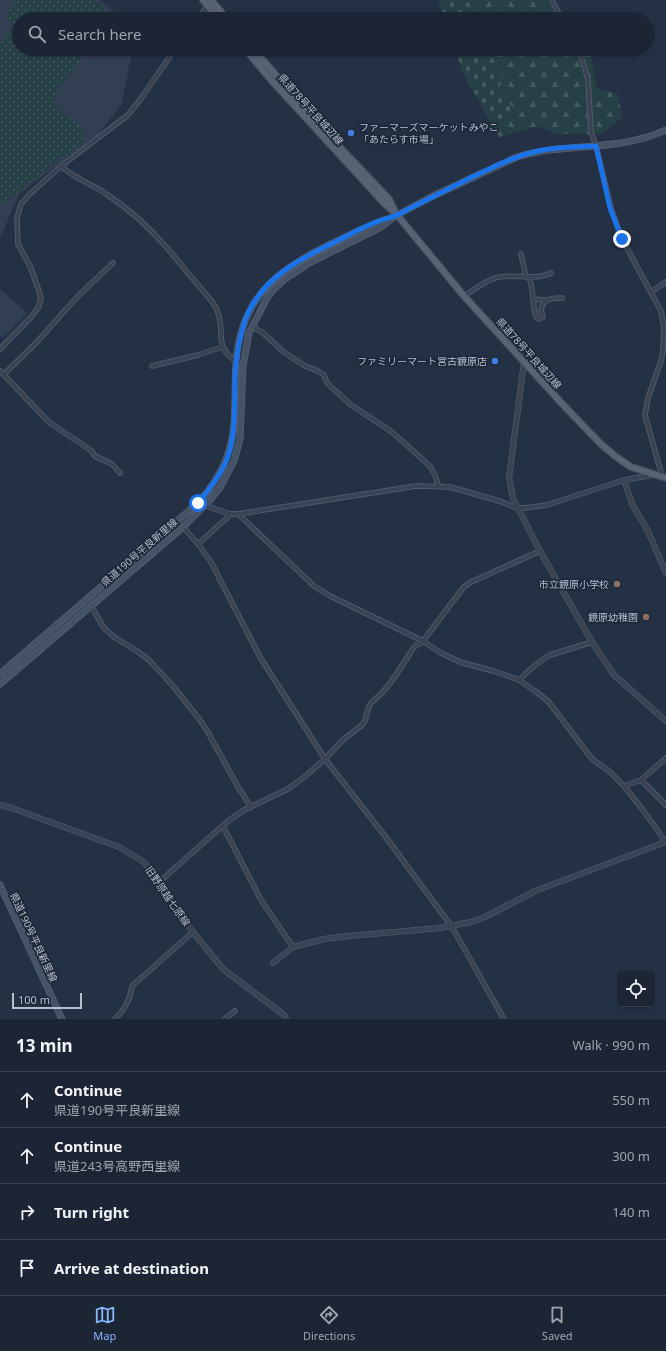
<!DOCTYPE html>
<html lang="en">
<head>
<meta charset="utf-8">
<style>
  :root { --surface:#1b2534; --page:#242d3c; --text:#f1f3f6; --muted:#a0a5ac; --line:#39424f; --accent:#8ab5ff }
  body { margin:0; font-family:"Noto Sans","Noto Sans JP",sans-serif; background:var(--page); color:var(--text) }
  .controls { position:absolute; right:12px; bottom:12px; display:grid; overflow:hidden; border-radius:4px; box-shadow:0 1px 3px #0004 }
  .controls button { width:36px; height:36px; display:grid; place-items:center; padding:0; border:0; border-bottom:1px solid var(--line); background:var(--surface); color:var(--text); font:20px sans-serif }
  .scale { position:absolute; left:12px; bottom:10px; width:70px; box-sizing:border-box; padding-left:4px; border:2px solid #b6bfce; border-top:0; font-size:11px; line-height:14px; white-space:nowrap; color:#b6bfce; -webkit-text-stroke:3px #1d2839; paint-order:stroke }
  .stop { position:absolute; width:12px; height:12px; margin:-9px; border:3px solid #1a73e8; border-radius:50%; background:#fff }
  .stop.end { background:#1a73e8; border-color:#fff; box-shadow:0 1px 4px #0008 }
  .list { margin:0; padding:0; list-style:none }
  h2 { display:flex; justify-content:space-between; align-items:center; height:52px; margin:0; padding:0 16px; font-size:17px }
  h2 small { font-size:13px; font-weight:400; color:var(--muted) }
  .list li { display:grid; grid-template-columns:26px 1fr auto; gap:12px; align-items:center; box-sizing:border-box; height:56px; padding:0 16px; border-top:1px solid var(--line) }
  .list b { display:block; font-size:15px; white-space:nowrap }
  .list p { margin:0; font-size:13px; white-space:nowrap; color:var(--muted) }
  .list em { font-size:13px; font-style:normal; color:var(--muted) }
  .icon { flex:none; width:22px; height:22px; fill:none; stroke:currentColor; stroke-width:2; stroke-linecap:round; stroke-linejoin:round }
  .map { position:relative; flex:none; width:666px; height:1019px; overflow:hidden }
  .search { position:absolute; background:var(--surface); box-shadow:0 1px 3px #0004; left:12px; right:12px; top:12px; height:44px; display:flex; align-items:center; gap:10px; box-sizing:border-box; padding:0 14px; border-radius:22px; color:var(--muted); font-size:15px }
  .sheet { height:276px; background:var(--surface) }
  nav { display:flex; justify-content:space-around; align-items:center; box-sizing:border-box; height:56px; border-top:1px solid var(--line); background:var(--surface); font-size:11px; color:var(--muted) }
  nav a { display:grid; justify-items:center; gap:2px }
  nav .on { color:var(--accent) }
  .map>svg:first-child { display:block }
</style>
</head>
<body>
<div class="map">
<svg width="666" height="1019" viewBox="0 0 666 1019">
  <defs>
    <pattern id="grass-dots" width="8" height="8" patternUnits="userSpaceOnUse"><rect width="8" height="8" fill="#264146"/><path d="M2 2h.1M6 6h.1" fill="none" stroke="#435b60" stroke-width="1.8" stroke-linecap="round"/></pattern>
    <pattern id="forest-firs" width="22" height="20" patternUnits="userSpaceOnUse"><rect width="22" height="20" fill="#264146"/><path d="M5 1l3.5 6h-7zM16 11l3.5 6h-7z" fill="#435b60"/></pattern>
    <pattern id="cemetery-stones" width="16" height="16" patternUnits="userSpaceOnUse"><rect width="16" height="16" fill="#264146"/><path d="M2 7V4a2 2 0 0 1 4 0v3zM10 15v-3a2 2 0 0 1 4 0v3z" fill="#435b60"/></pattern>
  </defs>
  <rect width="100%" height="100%" fill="#243145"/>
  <path fill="#323e51" d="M 0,0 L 100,0 L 121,17 L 119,19 L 19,19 L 19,49 L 128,49 L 132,53 L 121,105 L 100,132 L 19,194 L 0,239 Z
    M 0,289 L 27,313 L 3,338 L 0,337 Z"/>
  <path fill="url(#grass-dots)" d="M 16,0 L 94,0 L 107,10 L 111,18 L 111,19 L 19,19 L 19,49 L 89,49 L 53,97 L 55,107 C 65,115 89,126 83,142 L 0,205 L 0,44 L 15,25 L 5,17 Z"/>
  <path fill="url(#forest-firs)" d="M 467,0 L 549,0 L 563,19 L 477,19 Z
    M 487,49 L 586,49 L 591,55 L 597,89 L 617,93 L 623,117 L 601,134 L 556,134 L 538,126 L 499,137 L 492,125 L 514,112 L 499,84 L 504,81 Z"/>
  <path fill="url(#cemetery-stones)" d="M 438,0 L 467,0 L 477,19 L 445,19 Z
    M 455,49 L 487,49 L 505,81 L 499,85 L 515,112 L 492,125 L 462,71 Z"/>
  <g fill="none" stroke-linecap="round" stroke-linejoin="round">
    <defs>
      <path id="minor" d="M 552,0 L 562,19
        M 198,19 L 207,6
        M 579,49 L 588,79 L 591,132 L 596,146 L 611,208 L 622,239 L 661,311 L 664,328 L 663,350 L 661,361 L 648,398 L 645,415 L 662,476
        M 61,166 C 73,177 88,183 102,191 C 109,196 117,201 124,207 C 156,231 179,263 205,293 C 211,300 217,307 219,316 C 224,337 215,347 236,361
        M 521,254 L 526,277
        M 529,277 C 534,290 532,304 536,317 L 539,319 L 543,317 L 541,309 C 545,298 551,298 562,298
        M 651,292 L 666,282
        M 464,296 C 474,290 489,278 499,277 C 517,274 535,281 551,273
        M 533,299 L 546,300
        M 252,327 L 262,332 L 285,353 L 305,366 L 318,371 L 324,375 L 327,383 L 351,405 L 392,432 L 430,466 L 435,475 L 438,485
        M 0,349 L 32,316 L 38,308 L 41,299 L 39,291 L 30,266 L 18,244 L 17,218 L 21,204 L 31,193 L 61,166 L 128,115 L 142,97 L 175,49
        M 152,366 L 198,355 L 222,347
        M 0,371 L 50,423 L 92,451 L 95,456 L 112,464 L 120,473
        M 4,374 L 36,343 L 78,296 L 113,263
        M 198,503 L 230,514 L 238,514 L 416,486 L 450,487 L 499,501 L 517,508 L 525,508 L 547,505 L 624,480 L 653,475
        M 238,514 L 314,586 L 328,595 L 423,641 L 441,653 L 460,662 L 493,671 L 519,680 L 535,691 L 548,701 L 592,759 L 609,771 L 624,786 L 643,810 L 665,841
        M 183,527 L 198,544 L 211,562 L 260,657 L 290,704 L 325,759 L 388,840 L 452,927 L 504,1019
        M 198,544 L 227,518 L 230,514
        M 91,606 L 104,628 L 114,637 L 137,651 L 149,660 L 173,686 L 200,720 L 209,734 L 238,787 L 249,804 L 250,808
        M 519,680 L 535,665 L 550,655 L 592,642
        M 641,780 L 666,805
        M 624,786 L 641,780 L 666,758
        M 223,826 L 261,900 L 293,947
        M 158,883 L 228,821 L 244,810 L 286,790 L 302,779 L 325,759 L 345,738 L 361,726 L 365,721 L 368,709 L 371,703 L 383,692 L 396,675 L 414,647 L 423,641 L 463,588 L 471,582 L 540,551
        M 115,1019 C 125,1009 130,1000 132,986 L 193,932
        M 225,1019 L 235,1011"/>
      <path id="tertiary" d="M 524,362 L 509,478 L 513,498 L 540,551 L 592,642 L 614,675 L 666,721
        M 624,480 L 633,506 L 648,531 L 666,573
        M 0,805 L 9,807 L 119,847 L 144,862 L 193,932 L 223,969 L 284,1015 L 286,1019
        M 273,963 L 293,947 L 324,939 L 349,936 L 440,928 L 471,922 L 485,917 L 535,891 L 663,843 L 666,840"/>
      <path id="secondary" d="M 0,674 L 191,509 C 216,487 232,456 234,422 C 236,399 234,375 237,352 C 246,290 285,266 337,241 C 356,232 373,223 393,217
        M 0,684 L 183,527 L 210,500 L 221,486 L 234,461 L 240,439 L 243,366 L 249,333 L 267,298 L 274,289 L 285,279 L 309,263 L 381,227 L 397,215 L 433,196 L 517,157 C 566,142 619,152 666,130
        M 0,885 L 62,1019"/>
      <path id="primary" d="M 203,0 L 219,19
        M 211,0 L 227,19
        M 245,49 L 273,82 L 384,203 L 397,215 L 464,296 L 567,409 L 601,444 L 615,456 L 631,467 L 666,478
        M 253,49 L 331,138 L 389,199 L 395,212"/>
    </defs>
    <use href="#minor" stroke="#576171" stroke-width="5.5"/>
    <use href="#tertiary" stroke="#576171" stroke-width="6"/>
    <use href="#secondary" stroke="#576171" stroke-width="7"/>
    <use href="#primary" stroke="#424c5d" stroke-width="8"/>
    <use href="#minor" stroke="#394354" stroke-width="4"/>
    <use href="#tertiary" stroke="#394354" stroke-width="5"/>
    <use href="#secondary" stroke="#465267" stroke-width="5.5"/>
    <use href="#primary" stroke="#576274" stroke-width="6"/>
  </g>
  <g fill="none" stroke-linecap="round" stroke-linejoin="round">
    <path stroke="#1a73e8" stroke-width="5" d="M 198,503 C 208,491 218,478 225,464 C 237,436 234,406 235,377 C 236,357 239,337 246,318 C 262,277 303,257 341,239 C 352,233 364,227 376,222 C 383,219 392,218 399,214 C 424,201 449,189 474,176 C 492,168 510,158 530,153 C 551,147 573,147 596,146 L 610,208 L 622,239"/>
  </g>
  <g fill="#3f7fe0" stroke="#1d2839" stroke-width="1.5">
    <circle cx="351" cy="133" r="4"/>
    <circle cx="495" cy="361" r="4"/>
  </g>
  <g fill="#8d6e63" stroke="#1d2839" stroke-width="1.5">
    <circle cx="617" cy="584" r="4"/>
    <circle cx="646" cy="617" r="4"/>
  </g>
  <g text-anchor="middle" stroke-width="3.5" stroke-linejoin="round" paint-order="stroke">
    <g font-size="10" fill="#b6bfce" stroke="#1d2839">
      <text transform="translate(311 109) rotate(48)" y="4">県道78号平良城辺線</text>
      <text transform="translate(529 353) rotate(48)" y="4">県道78号平良城辺線</text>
      <text transform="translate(139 552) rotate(-41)" y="4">県道190号平良新里線</text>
      <text transform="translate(168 896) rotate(55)" y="4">旧野原越七原線</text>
      <text transform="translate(34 937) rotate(65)" y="4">県道190号平良新里線</text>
    </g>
    <g font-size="10" fill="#b6bfce" stroke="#1d2839" text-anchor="end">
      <text x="359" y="131" text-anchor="start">ファーマーズマーケットみやこ<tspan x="359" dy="12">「あたらす市場」</tspan></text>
      <text x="487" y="365">ファミリーマート宮古鏡原店</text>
      <text x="609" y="588">市立鏡原小学校</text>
      <text x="638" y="621">鏡原幼稚園</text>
    </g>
  </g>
</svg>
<div class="controls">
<button><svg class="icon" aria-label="locate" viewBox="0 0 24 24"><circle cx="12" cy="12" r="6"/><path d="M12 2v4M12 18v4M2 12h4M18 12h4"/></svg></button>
</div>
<div class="scale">100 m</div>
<div class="stop" style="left:198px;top:503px"></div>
<div class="stop end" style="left:622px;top:239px"></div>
<div class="search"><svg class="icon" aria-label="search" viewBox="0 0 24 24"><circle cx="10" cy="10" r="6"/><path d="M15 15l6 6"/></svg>Search here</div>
</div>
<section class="sheet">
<h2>13 min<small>Walk · 990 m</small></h2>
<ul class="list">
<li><svg class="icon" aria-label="ahead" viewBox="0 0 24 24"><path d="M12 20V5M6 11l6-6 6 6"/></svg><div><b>Continue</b><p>県道190号平良新里線</p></div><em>550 m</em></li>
<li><svg class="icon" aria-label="ahead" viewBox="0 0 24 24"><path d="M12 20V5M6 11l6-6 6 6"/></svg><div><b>Continue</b><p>県道243号高野西里線</p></div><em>300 m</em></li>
<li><svg class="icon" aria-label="right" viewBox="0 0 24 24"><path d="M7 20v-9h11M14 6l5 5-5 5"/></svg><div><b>Turn right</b></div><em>140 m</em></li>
<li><svg class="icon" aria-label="arrive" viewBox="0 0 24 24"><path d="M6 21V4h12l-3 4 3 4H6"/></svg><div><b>Arrive at destination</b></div></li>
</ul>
</section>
<nav>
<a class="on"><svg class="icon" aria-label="map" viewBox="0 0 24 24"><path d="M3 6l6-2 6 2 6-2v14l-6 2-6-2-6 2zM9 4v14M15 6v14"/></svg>Map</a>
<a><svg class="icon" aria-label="directions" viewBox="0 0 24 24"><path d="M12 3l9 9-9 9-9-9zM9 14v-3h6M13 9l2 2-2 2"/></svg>Directions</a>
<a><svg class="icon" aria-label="saved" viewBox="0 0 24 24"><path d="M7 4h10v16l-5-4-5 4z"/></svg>Saved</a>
</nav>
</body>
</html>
